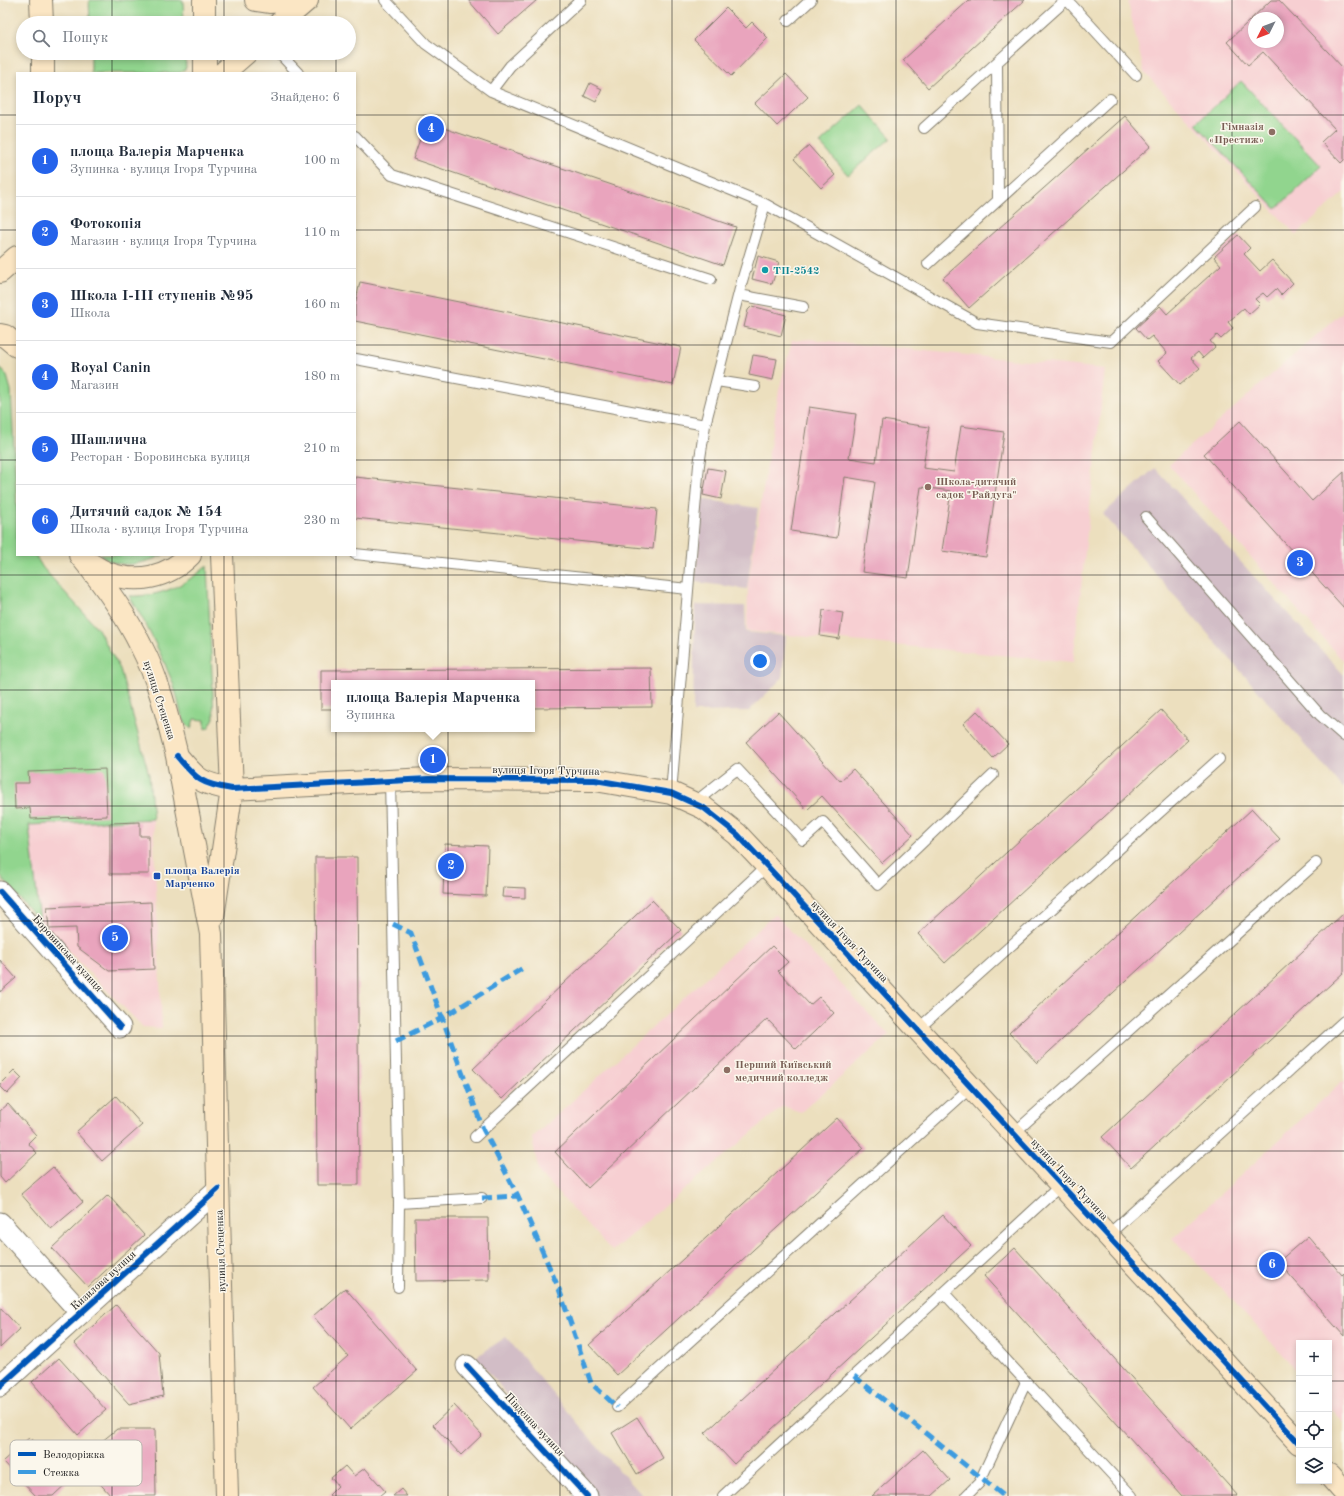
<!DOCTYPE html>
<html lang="uk">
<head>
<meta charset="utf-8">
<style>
  :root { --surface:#fff; --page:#f6f6f7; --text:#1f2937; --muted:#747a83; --line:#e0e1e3; --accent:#2563eb }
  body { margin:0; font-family:"Old Standard TT",serif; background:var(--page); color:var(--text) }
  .controls { position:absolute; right:12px; bottom:12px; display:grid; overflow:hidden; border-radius:0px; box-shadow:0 2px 6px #0003 }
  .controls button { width:36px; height:36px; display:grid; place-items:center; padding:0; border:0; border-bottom:1px solid var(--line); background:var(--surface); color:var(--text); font:20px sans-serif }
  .compass { position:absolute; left:1248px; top:12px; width:36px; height:36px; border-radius:50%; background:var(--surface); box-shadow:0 2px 6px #0003; rotate:228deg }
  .you { position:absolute; left:760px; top:661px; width:14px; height:14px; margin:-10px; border:3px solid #fff; border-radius:50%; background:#1a73e8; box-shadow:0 0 0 6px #1a73e833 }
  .badge { display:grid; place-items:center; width:26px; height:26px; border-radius:50%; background:var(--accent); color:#fff; font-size:13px; font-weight:700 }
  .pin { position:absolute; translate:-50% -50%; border:2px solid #fff; box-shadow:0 1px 4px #0006 }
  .popup { position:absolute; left:331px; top:680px; width:204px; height:52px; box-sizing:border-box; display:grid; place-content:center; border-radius:0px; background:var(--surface); filter:drop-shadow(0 1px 3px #0005); font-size:13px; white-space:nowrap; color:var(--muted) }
  .popup b { font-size:15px; color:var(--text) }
  .popup::after { content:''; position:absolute; left:50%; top:100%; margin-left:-8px; border:8px solid transparent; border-top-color:var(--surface) }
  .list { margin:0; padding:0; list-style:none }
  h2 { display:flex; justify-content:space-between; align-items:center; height:52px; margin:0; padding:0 16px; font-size:17px }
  h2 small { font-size:13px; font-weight:400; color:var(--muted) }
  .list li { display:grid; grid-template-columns:26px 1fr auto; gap:12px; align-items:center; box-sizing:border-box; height:72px; padding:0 16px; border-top:1px solid var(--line) }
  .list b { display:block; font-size:15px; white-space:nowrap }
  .list p { margin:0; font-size:13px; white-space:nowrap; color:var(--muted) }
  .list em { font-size:13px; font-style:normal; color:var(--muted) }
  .icon { flex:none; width:22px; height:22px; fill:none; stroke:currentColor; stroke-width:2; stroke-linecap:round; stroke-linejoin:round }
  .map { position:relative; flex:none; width:1344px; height:1496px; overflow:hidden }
  .search { position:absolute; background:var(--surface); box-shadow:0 2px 6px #0003; left:16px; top:16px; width:340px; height:44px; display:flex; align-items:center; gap:10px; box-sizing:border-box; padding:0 14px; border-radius:22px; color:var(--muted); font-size:15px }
  .panel { position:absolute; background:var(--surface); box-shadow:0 2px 6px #0003; left:16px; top:72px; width:340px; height:484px; border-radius:0px }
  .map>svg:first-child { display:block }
</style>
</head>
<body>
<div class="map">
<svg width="1344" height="1496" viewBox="0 0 1344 1496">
  <rect width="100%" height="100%" fill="#fbf7ec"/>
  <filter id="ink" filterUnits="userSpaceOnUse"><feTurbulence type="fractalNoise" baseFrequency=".025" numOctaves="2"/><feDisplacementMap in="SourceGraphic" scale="8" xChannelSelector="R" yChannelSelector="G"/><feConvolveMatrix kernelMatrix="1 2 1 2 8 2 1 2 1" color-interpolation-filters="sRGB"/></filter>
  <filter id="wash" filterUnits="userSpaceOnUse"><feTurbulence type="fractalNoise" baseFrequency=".012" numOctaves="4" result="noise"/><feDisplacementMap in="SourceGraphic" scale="16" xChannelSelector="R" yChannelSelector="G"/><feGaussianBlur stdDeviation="0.9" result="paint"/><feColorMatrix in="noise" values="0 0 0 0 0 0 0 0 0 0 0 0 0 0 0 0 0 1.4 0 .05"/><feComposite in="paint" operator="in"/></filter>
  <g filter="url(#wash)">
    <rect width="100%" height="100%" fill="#ecdfbe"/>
    <path fill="#f7cfd2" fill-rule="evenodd" d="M 1132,0 L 1344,0 L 1344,192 L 1296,235 L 1144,72 L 1128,3 ZM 1254,18 L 1278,18 L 1278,42 L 1254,42 Z
      M 1344,311 L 1344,662 L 1169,465 Z
      M 809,339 L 1105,369 L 1073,662 L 747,631 L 748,584 L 779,390 L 792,341 Z
      M 153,819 L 162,1028 L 143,1027 L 40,922 L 29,825 Z
      M 775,914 L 889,1035 L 801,1112 L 783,1106 L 612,1251 L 539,1173 L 532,1138 Z
      M 1344,1080 L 1344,1423 L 1329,1406 L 1329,1343 L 1299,1343 L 1299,1373 L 1226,1293 L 1173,1238 Z"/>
    <path fill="#d2bdc6" d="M 1155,468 L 1344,675 L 1344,789 L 1103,514 Z
      M 702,499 L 758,508 L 747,589 L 695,582 Z
      M 695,605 L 745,606 L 746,632 L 786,636 L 782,678 L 749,711 L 693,712 Z
      M 506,1337 L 595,1444 L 643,1496 L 594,1496 L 566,1466 L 476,1357 Z"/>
    <path fill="#91d58e" stroke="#567855" d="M 89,0 L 183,0 L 184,23 L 90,23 Z
      M 91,53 L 185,53 L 186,68 L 180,73 L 91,73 Z
      M 1241,81 L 1321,166 L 1276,209 L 1196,124 Z
      M 862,105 L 891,138 L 848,175 L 820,143 Z
      M 0,367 L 7,376 L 11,390 L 17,508 L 17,555 L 35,555 L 43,568 L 98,629 L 120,669 L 138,734 L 149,775 L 153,819 L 29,825 L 40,922 L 0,876 Z
      M 100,555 L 163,555 C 143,564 118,570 100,555 Z
      M 207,566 L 214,718 L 209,727 L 205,729 L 205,720 L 194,719 L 191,729 C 179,719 180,704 175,690 C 173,681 168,673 165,664 C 154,640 143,618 129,596 C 160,597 184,586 207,566 Z"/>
    <g id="blocks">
      <path fill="#e9a4bd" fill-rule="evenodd" d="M 468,0 L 537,0 L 498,34 Z
        M 969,0 L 1025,0 L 928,88 L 903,60 Z
        M 1271,0 L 1279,0 L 1344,69 L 1344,160 L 1341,163 L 1321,142 L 1335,129 L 1263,52 L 1248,65 L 1227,42 ZM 1254,18 L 1278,18 L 1278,42 L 1254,42 Z
        M 726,8 L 746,28 L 752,22 L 768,38 L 731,76 L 694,40 Z
        M 786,74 L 808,97 L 777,126 L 755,103 Z
        M 590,83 L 602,89 L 596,102 L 584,96 Z
        M 1125,116 L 1151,146 L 969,308 L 943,278 Z
        M 426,122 L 736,227 L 723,265 L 413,159 Z
        M 809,146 L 835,175 L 821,188 L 794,159 Z
        M 1238,235 L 1250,248 L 1244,254 L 1260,271 L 1272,260 L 1293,283 L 1281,295 L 1276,289 L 1267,297 L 1263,293 L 1255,299 L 1260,304 L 1249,314 L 1244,308 L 1228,322 L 1233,328 L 1221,339 L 1217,335 L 1210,341 L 1215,347 L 1203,358 L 1198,352 L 1191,358 L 1200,368 L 1180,385 L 1158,361 L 1167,353 L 1152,336 L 1147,340 L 1136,328 L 1160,306 L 1167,314 L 1221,265 L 1214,257 Z
        M 758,256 L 779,262 L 772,284 L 752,279 Z
        M 360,282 L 681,347 L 673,385 L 355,321 L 355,305 Z
        M 752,306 L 786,315 L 781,336 L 744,327 L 748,310 Z
        M 753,355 L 777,359 L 773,380 L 749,375 Z
        M 809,407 L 856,414 L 849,458 L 876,462 L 882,420 L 929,427 L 923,468 L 954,472 L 961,426 L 1004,432 L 986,557 L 942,551 L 951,491 L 921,487 L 908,578 L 862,572 L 875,482 L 845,477 L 837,538 L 791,531 Z
        M 1240,421 L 1312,501 L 1344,472 L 1344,608 L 1204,454 Z
        M 708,468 L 726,471 L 721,499 L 703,495 Z
        M 355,477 L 657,509 L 653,549 L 355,518 Z
        M 823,610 L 843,613 L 839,639 L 820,636 Z
        M 651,668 L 652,707 L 532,708 L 532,683 L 334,683 L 334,709 L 321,709 L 321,670 Z
        M 1161,710 L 1188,740 L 945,963 L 918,934 Z
        M 977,711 L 1008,744 L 993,758 L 963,724 Z
        M 778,712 L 840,781 L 853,769 L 913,835 L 882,863 L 822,796 L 807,810 L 746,742 Z
        M 105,769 L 107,816 L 31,819 L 30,808 L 15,809 L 14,783 L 29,783 L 28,772 Z
        M 1252,809 L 1280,839 L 1037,1063 L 1009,1033 Z
        M 140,822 L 140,836 L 149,836 L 149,874 L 110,874 L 110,823 Z
        M 445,844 L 488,846 L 486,896 L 443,894 Z
        M 315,857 L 357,857 L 359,1185 L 317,1185 Z
        M 503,887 L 525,888 L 525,898 L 502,897 Z
        M 652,900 L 681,930 L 502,1099 L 473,1069 Z
        M 151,902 L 154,969 L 109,971 L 77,947 L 76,928 L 49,929 L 47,907 Z
        M 1344,913 L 1344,972 L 1131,1168 L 1102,1137 Z
        M 772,946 L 788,962 L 778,971 L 810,1005 L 819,997 L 834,1013 L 796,1049 L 767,1019 L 588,1188 L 555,1152 Z
        M 0,960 L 16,978 L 0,992 Z
        M 14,1070 L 22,1078 L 7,1094 L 0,1087 L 0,1084 Z
        M 116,1096 L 142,1125 L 102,1161 L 76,1132 Z
        M 8,1104 L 36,1135 L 28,1143 L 37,1153 L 5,1183 L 0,1177 L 0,1111 Z
        M 837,1118 L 864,1148 L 617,1375 L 589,1345 Z
        M 53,1167 L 83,1202 L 51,1229 L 21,1194 Z
        M 108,1195 L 144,1235 L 88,1287 L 52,1248 Z
        M 943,1215 L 971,1246 L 734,1464 L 705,1433 Z
        M 415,1218 L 488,1218 L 489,1280 L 416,1281 Z
        M 1308,1236 L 1342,1275 L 1344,1273 L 1344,1336 L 1278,1262 Z
        M 1015,1248 L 1238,1496 L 1182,1496 L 984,1276 Z
        M 345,1288 L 417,1371 L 350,1429 L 313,1387 L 348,1356 L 313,1316 Z
        M 116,1305 L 159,1353 L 163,1396 L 129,1404 L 74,1343 Z
        M 0,1307 L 20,1329 L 0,1348 Z
        M 59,1358 L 106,1410 L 78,1435 L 32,1382 Z
        M 454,1405 L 482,1435 L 461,1455 L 433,1425 Z
        M 637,1417 L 663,1458 L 637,1474 L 612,1433 Z
        M 117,1429 L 155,1429 L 156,1496 L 111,1496 L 79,1460 Z
        M 30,1437 L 70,1480 L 53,1496 L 36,1496 L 3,1461 Z
        M 923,1450 L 950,1480 L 932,1496 L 872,1496 Z
        M 345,1466 L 354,1476 L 365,1468 L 385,1491 L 379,1496 L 330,1496 L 329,1495 L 338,1486 L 331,1478 Z
        M 401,1489 L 407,1496 L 393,1496 Z"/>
    </g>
  </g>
  <g filter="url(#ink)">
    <use href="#blocks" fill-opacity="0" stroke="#847e6d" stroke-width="1"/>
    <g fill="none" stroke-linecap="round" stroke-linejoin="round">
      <defs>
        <path id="lane" d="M 385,0 L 426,44 L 491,91 L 765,204 L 977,323 L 1111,342 L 1255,207
          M 1067,0 L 1136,75
          M 788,21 L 811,0
          M 279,53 L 298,73
          M 997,64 L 998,200
          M 491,91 L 510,66 L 581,0
          M 924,128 L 1066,0
          M 355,136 L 392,175 L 711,279
          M 928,264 L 1110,99
          M 739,295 L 803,307
          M 356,359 L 705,425
          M 717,381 L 755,387
          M 1146,517 L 1320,715 L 1344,736
          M 355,554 L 688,589
          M 390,781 L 399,1203 L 398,1287
          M 671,793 L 693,531 L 699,465 L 705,425 L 742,281 L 765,204
          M 694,803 L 737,769 L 803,840 L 823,822 L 878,885 L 993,775
          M 918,1029 L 1219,759
          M 1014,1133 L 1316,863
          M 475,1137 L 767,866
          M 399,1203 L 482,1198
          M 1108,1235 L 1344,1021
          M 944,1293 L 1132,1496
          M 617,1407 L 971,1087
          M 723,1496 L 1061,1185
          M 966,1496 L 979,1483 L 1026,1382"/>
        <path id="street" d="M 0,892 L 120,1027
          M 0,1223 L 81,1313
          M 467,1366 L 587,1496
          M 0,1386 L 218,1189"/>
        <path id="secondary" d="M 41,0 L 42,23
          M 204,0 L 204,23
          M 256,0 L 269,2 L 306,0
          M 280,23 L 307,0
          M 43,53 L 43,73
          M 205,53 L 205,73
          M 223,73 L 246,53
          M 0,272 L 17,257
          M 0,335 L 5,336 L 17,346
          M 80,555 C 103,583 125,613 141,646 C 159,680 168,719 177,756 L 211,934 L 227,1496
          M 87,562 C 94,566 100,570 107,573 C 137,584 167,578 190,555
          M 177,756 C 197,780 201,784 232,789 L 428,779 L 595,780 L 671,793 L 704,808 L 737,834 L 767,866 L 1299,1443
          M 213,917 L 232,789 L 222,555
          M 1329,1475 L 1344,1492"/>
      </defs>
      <use href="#lane" stroke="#847e6d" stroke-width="12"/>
      <use href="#street" stroke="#847e6d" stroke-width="23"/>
      <use href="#secondary" stroke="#847e6d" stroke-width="24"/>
      <use href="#lane" stroke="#fff" stroke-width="10"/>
      <use href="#street" stroke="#fff" stroke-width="21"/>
      <use href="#secondary" stroke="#fbe6c4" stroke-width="22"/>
      <path stroke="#3c9bdf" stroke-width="5" stroke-dasharray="10 5" stroke-linecap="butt" d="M 393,924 L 411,933 L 483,1129 L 518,1196 L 559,1289 L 591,1383 L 617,1407
        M 396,1041 L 442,1018 L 523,968
        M 482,1198 L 518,1196
        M 854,1376 L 1004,1496"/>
      <defs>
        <path id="cycleway" d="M 177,756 C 197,780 201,784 232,789 L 428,779 L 595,780 L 671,793 L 704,808 L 737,834 L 767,866 L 1299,1443
          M 0,892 L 120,1027
          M 467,1366 L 587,1496
          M 0,1386 L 218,1189"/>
      </defs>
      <use href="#cycleway" stroke="#fbf7ec" stroke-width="8"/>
      <use href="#cycleway" stroke="#0057b8" stroke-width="6"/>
    </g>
  </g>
  <path fill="none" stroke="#1c1c1c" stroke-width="1" stroke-opacity="0.55" d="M 112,0 L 112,23M 224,0 L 224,23M 336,0 L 336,23M 448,0 L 448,1496M 560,0 L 560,1496M 672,0 L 672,1496M 784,0 L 784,1496M 896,0 L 896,1496M 1008,0 L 1008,1496M 1120,0 L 1120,1496M 1232,0 L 1232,1496M 112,53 L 112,73M 224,53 L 224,73M 336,53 L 336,73M 0,115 L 17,115M 355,115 L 1344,115M 0,230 L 17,230M 355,230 L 1344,230M 0,345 L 17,345M 355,345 L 1344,345M 0,460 L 17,460M 355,460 L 1344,460M 112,555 L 112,1496M 224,555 L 224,1496M 336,555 L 336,1496M 0,575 L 1344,575M 0,690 L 1344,690M 0,806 L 1344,806M 0,921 L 1344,921M 0,1036 L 1344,1036M 0,1151 L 1344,1151M 0,1266 L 1344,1266M 0,1381 L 1299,1381M 1329,1381 L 1344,1381"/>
  <g fill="#8d6e63" stroke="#fbf7ec" stroke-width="1.5">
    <circle cx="1272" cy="132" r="4"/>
    <circle cx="928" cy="487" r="4"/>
    <circle cx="727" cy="1070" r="4"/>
  </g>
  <circle fill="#0f9aa8" stroke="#fbf7ec" stroke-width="1.5" cx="765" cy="270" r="4"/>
  <rect fill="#1a4fb4" stroke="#fbf7ec" stroke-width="1.5" x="153" y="872" width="8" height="8" rx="2"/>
  <g text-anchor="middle" stroke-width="3" stroke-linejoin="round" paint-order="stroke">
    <g font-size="11" font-weight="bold" fill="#785e54" stroke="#fbf7ec" text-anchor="start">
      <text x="1264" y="130" text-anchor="end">Гімназія<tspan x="1264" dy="13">«Престиж»</tspan></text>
      <text x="936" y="485">Школа-дитячий<tspan x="936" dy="13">садок "Райдуга"</tspan></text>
      <text x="735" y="1068">Перший Київський<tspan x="735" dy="13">медичний колледж</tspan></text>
    </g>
    <g font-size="11" font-weight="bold" fill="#0d838f" stroke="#fbf7ec" text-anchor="start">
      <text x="773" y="274">ТП-2542</text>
    </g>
    <g font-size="11" fill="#1c1c1c" stroke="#fbf7ec">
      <text transform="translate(160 700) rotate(72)" y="4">вулиця Стеценка</text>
      <text transform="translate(546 770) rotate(1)" y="4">вулиця Ігоря Турчина</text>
      <text transform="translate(850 941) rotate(47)" y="4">вулиця Ігоря Турчина</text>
      <text transform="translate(68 953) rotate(48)" y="4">Боровинська вулиця</text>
      <text transform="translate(1070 1179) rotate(47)" y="4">вулиця Ігоря Турчина</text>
      <text transform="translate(220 1251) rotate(-92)" y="4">вулиця Стеценка</text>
      <text transform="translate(103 1280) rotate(-42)" y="4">Кизилова вулиця</text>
      <text transform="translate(535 1424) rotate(47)" y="4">Південна вулиця</text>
    </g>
    <g font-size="11" font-weight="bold" fill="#164399" stroke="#fbf7ec" text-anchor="start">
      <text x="165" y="874">площа Валерія<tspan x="165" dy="13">Марченко</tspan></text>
    </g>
  </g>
  <rect x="10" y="1440" width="132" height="46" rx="6" fill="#fbf7ec" stroke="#b8b5ae" stroke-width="1"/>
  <rect x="18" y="1452" width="18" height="4" fill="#0057b8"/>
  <rect x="18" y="1470" width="18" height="4" fill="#3c9bdf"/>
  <g font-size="11" fill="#1c1c1c">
    <text x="43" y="1458">Велодоріжка</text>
    <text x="43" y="1476">Стежка</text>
  </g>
</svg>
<div class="controls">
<button>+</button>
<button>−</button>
<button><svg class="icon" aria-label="locate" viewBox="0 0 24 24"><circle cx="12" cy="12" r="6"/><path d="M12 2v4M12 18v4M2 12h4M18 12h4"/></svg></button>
<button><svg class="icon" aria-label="layers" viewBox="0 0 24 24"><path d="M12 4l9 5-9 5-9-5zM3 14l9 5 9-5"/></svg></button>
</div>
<svg class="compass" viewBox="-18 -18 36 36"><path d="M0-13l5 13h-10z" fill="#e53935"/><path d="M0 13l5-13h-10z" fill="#747a83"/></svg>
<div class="you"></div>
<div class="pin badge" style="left:433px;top:760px">1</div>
<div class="popup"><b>площа Валерія Марченка</b>Зупинка</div>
<div class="pin badge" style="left:451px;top:866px">2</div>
<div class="pin badge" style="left:1300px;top:563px">3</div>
<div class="pin badge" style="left:431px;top:129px">4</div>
<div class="pin badge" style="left:115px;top:938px">5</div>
<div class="pin badge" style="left:1272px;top:1265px">6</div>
<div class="search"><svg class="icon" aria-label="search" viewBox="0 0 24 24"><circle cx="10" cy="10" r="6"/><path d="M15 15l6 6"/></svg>Пошук</div>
<section class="panel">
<h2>Поруч<small>Знайдено: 6</small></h2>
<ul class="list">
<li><span class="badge">1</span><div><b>площа Валерія Марченка</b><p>Зупинка · вулиця Ігоря Турчина</p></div><em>100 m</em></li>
<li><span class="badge">2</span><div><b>Фотокопія</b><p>Магазин · вулиця Ігоря Турчина</p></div><em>110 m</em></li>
<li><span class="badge">3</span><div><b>Школа І-ІІІ ступенів №95</b><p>Школа</p></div><em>160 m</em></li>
<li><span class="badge">4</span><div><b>Royal Canin</b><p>Магазин</p></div><em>180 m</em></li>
<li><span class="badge">5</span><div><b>Шашлична</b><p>Ресторан · Боровинська вулиця</p></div><em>210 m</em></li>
<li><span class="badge">6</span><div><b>Дитячий садок № 154</b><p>Школа · вулиця Ігоря Турчина</p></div><em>230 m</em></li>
</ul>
</section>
</div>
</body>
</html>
